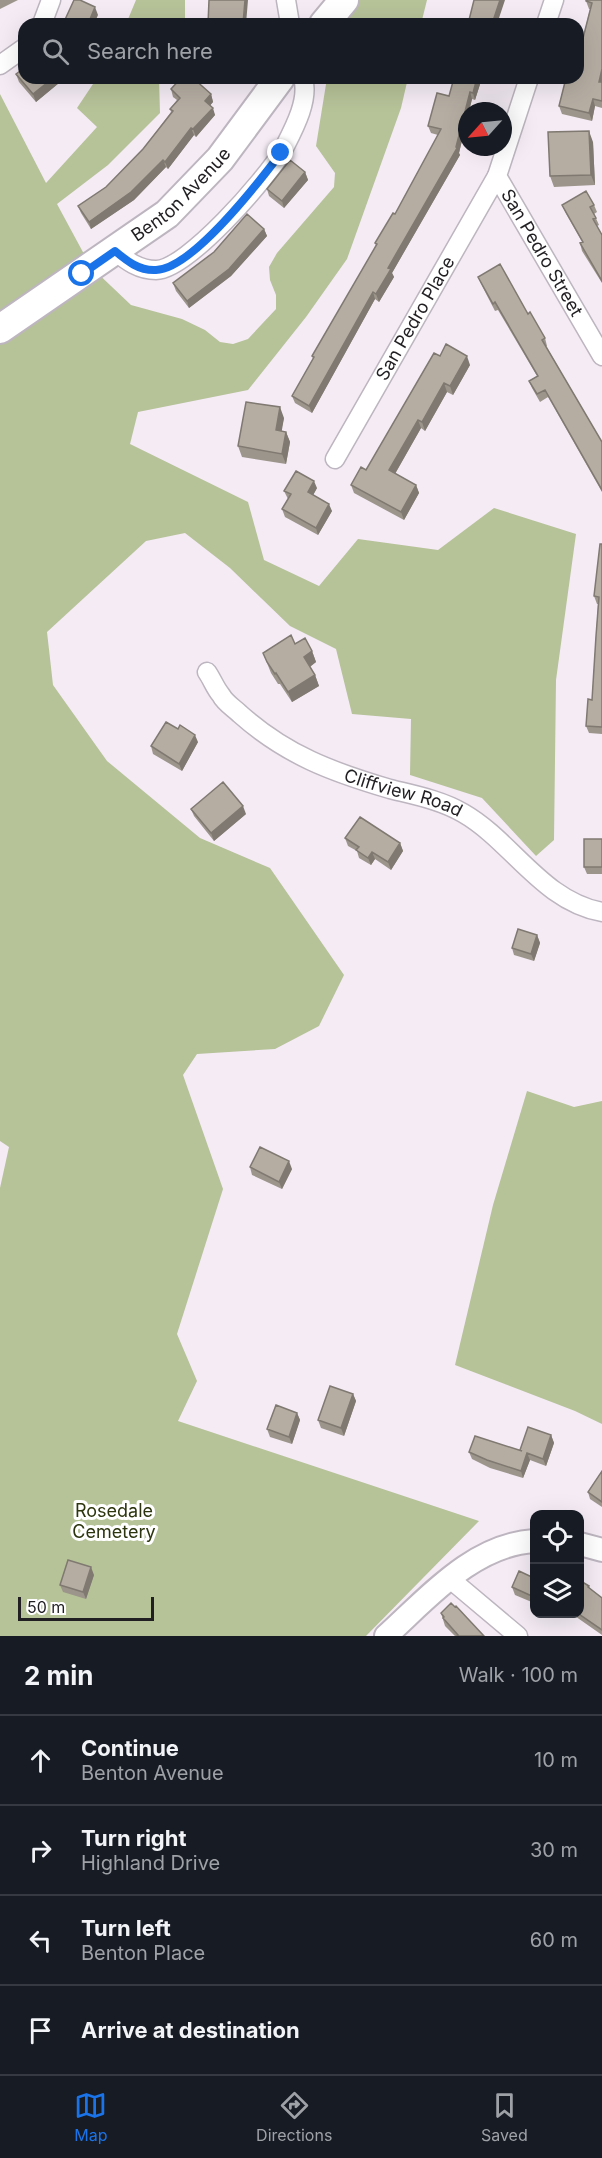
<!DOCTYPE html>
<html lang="en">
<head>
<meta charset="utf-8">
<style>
  :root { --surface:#171b24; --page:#242831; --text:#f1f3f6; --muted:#9ea1a6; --line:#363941; --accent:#1a73e8 }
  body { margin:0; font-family:Inter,sans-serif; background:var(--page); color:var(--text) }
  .controls { position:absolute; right:18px; bottom:18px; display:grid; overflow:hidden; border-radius:12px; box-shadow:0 6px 24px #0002 }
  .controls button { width:54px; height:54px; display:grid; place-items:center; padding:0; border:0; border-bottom:2px solid var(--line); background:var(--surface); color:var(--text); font:30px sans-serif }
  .compass { position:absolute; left:458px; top:102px; width:54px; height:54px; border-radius:50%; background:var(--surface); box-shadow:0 6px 24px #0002; rotate:243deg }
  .scale { position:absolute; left:18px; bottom:15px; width:136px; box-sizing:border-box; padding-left:6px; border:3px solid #221f23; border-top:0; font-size:16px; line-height:21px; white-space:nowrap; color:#221f23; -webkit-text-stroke:4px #fff; paint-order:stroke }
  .stop { position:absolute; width:18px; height:18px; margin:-14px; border:4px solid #1a73e8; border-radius:50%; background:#fff }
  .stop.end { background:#1a73e8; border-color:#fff; box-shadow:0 2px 6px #0008 }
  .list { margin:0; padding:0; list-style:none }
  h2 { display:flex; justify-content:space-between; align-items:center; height:78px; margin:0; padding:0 24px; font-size:26px }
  h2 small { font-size:20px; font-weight:400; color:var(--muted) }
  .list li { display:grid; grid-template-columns:39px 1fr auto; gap:18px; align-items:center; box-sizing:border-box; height:90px; padding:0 24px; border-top:2px solid var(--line) }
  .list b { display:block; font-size:22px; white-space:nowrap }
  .list p { margin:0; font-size:20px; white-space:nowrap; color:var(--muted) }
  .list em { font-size:20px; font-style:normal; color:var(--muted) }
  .icon { flex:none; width:33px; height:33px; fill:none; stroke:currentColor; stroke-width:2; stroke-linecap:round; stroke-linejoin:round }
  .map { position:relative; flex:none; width:602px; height:1636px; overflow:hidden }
  .search { position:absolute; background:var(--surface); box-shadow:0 6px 24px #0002; left:18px; right:18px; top:18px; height:66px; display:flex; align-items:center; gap:15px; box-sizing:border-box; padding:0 21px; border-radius:18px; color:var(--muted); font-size:22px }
  .sheet { height:438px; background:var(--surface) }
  nav { display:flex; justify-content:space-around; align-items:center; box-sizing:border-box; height:84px; border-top:2px solid var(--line); background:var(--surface); font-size:16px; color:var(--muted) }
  nav a { display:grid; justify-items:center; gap:3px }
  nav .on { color:var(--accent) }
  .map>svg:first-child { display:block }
</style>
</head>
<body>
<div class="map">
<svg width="602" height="1636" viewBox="0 0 602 1636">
  <rect width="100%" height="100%" fill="#f4ebf5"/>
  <path fill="#b6c298" d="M 136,0 L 185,0 L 185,20 L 183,24 L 126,24 Z
    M 344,0 L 427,0 L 421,24 L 324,24 Z
    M 97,78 L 159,78 L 160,113 L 108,165 L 57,204 L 91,267 L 131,305 L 182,319 L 205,330 L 220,342 L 233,344 L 248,339 L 276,309 L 276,295 L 270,280 L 269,267 L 277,253 L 334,187 L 335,173 L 316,146 L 327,78 L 408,78 L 401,108 L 347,259 L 306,317 L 248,390 L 138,412 L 130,444 L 248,502 L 264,560 L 319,586 L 358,539 L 438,550 L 494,508 L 576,534 L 556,680 L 554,840 L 536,856 L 482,798 L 410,775 L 411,719 L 352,714 L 336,649 L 290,626 L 230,568 L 185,533 L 146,541 L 47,632 L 53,685 L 107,761 L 200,838 L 270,868 L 344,975 L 319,1026 L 275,1049 L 197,1054 L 183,1075 L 223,1189 L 177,1334 L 197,1381 L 178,1421 L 479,1521 L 366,1636 L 0,1636 L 0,1188 L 9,1147 L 0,1141 L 0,94 L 46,183 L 97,127 L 77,108 Z
    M 527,1091 L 574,1107 L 602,1101 L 602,1424 L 575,1411 L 455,1365 L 493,1205 Z"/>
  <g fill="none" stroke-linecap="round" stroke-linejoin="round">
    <defs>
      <g id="minor">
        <path d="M 286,0 L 290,24"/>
        <path d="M 42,24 L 51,0"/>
        <path d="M 546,24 L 554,0"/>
        <path d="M 0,65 L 24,48"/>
        <path id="s1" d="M 529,78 L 497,176 L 602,356"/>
        <path d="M 115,251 C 127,261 139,270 156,270 C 187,270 266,179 282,152 C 292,132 310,101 303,78"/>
        <path id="s2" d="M 335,459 L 497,176"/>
        <path id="s3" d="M 207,672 C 212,679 215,688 221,695 C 225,703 234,708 240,714 C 286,755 332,772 390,789 C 414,795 441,800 463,813 C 512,841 542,901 602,912"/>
        <path d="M 449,1578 L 518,1636"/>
      </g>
      <path id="tertiary" d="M 580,1544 L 602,1550
        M 386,1636 C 429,1597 473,1545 534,1541"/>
      <g id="primary">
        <path d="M 324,24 L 344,0"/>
        <path id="s4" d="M 0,329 L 167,214 L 220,159 L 280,78"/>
      </g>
    </defs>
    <use href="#minor" stroke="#bdb5bf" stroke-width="21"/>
    <use href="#tertiary" stroke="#bdb5bf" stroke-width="26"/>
    <use href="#primary" stroke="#bdb5bf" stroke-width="32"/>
    <use href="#minor" stroke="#fff" stroke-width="18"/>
    <use href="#tertiary" stroke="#fff" stroke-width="22"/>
    <use href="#primary" stroke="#fff" stroke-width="28"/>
  </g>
  <path fill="#9c958b" d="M 0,0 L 18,0 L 0,9 Z
    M 602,0 L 602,108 L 595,106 L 592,121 L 562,114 L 559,106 L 582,42 L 590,9 L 589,9 L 586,1 Z
    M 16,74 L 24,78 L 65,78 L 36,102 L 19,82 Z
    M 211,78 L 225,78 L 224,82 Z
    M 482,78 L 475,100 L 472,99 L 459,153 L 460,155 L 392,273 L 394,277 L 379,302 L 375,299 L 312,413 L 295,403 L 292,396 L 313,359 L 312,356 L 376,246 L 375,243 L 395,214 L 438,135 L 431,133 L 428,126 L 449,96 Z
    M 171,89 L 211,94 L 213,102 L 210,105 L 215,115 L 196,137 L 194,135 L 168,169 L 166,167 L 134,200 L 91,229 L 81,213 L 78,206 L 106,187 L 143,149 L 171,112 L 170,109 L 177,100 L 173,97 Z
    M 593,142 L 595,185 L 554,187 L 550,176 Z
    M 305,172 L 308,180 L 284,208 L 269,196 L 267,189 Z
    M 562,205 L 594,205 L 597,212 L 594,214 L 599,225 L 597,226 L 602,235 L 602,283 L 582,251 L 580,243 L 582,242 L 565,212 Z
    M 264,229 L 267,236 L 231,276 L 189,308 L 176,291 L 173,283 Z
    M 478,277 L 528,314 L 545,338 L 547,346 L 546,346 L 602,442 L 602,492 L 548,397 L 540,402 L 532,388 L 529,381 L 537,376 L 498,310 L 495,311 L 481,284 Z
    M 440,356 L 470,365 L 453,395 L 447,392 L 425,431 L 421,428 L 395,474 L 416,485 L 419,493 L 404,520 L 354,493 L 351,485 L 366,470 Z
    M 284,418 L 281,431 L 286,432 L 290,442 L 286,464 L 242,457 L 238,446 Z
    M 317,488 L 313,495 L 332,511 L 318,535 L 285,517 L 282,509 L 288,499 L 284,491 Z
    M 602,544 L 602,734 L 589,733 L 586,726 L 592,700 L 598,604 L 597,604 L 594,596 Z
    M 295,644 L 312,651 L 316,662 L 310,667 L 315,675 L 319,686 L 292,702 L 280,684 L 278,684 L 271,673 L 263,653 Z
    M 198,742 L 182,771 L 153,754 L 151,746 Z
    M 191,809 L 246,814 L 214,841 L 194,816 Z
    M 345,838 L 400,843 L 403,851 L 391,870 L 375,859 L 371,865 L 359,858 L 357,851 L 348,846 Z
    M 602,839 L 602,874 L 587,874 L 584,867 Z
    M 537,935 L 540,943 L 534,961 L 514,955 L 512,948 Z
    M 250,1167 L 292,1169 L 282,1189 L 252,1175 Z
    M 353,1394 L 356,1401 L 344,1436 L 321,1428 L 318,1420 Z
    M 297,1413 L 300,1420 L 292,1444 L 270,1437 L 267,1429 Z
    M 551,1435 L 554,1443 L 546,1466 L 530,1460 L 523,1478 L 490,1468 L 472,1459 L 469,1452 L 520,1450 Z
    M 602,1471 L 602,1507 L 590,1499 L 588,1492 Z
    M 94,1575 L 86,1599 L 63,1592 L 60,1585 Z
    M 534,1578 L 534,1603 L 515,1595 L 512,1587 Z
    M 589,1586 L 590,1589 L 602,1598 L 602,1635 L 572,1614 L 579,1614 Z
    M 441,1613 L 484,1636 L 455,1636 L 445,1626 Z"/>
  <path fill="#7f7971" d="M 245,0 L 248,0 L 246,24 L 243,24 Z
    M 500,0 L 505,0 L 497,24 L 492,24 Z
    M 95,7 L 98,15 L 94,24 L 88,24 Z
    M 602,69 L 602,89 L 599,82 Z
    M 53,78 L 65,78 L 36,102 L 33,94 Z
    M 477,78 L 482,78 L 475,100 L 473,93 Z
    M 470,92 L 472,99 L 469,111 L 467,111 L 467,120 L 459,153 L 460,155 L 392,273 L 394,277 L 379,302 L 376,294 L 388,268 L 456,147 Z
    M 211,94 L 213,102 L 208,108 L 205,101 Z
    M 593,99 L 595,106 L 592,121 L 589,113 Z
    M 213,108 L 215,115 L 196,137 L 193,129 Z
    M 191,128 L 194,135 L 168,169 L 165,162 Z
    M 589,131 L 593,142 L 595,185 L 591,175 Z
    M 163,160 L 166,167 L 134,200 L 91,229 L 89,222 Z
    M 305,172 L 308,180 L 284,208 L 282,201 Z
    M 264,229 L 267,236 L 231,276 L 189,308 L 187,301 Z
    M 373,292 L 375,299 L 312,413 L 309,406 Z
    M 467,356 L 470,365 L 453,395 L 450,386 Z
    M 444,383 L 447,392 L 425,431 L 422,422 Z
    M 280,407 L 284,418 L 280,441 L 276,430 Z
    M 418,420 L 421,428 L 392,479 L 389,470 Z
    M 286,432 L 290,442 L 286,464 L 282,454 Z
    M 314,481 L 317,488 L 311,499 L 308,492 Z
    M 416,485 L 419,493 L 404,520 L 401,512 Z
    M 329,504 L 332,511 L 318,535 L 316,528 Z
    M 312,651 L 316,662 L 308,668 L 304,657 Z
    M 315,675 L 319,686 L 292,702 L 288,692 Z
    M 195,735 L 198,742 L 182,771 L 179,764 Z
    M 243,806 L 246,814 L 214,841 L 211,833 Z
    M 400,843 L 403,851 L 391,870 L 388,862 Z
    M 372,852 L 375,859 L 371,865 L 368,858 Z
    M 537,935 L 540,943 L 534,961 L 531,954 Z
    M 289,1161 L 292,1169 L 282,1189 L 279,1182 Z
    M 353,1394 L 356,1401 L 344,1436 L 341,1428 Z
    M 297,1413 L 300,1420 L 292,1444 L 289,1437 Z
    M 551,1435 L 554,1443 L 546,1466 L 543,1459 Z
    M 527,1453 L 530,1460 L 523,1478 L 521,1471 Z
    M 91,1567 L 94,1575 L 86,1599 L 83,1592 Z"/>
  <path fill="#b5ada2" stroke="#7f7971" stroke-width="1.5" d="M 74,0 L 80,0 L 95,7 L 88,24 L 63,24 Z
    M 209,0 L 245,0 L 243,24 L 208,24 Z
    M 474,0 L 500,0 L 492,24 L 468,24 Z
    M 586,0 L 602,0 L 602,69 L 599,82 L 602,82 L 602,101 L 593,99 L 589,113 L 559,106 L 566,78 L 578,78 L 578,41 L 582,42 L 592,3 L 586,1 Z
    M 24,68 L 24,78 L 53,78 L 33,94 L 16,74 Z
    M 181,78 L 193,78 L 211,94 L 205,101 L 213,108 L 193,129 L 191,128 L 165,162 L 163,160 L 131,192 L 89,222 L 78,206 L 106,187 L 143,149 L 173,111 L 170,109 L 180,98 L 171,89 Z
    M 454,78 L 477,78 L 473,93 L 470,92 L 456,147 L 457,148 L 388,268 L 391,269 L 376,294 L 373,292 L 309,406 L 292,396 L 314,357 L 312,356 L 377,244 L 375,243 L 393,213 L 395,214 L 441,129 L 428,126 L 437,93 L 449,96 Z
    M 589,131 L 591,175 L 550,176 L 548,132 Z
    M 290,160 L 305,172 L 282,201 L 267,189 Z
    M 586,191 L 594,205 L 590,207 L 596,218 L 593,219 L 602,235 L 602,281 L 580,243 L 583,242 L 562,205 Z
    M 247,214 L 264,229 L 229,269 L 187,301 L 173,283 L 214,252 Z
    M 500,264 L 528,314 L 530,312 L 545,338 L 542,340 L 602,442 L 602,490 L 545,390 L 537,394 L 529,381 L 538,376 L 495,302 L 493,304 L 478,277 Z
    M 446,344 L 467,356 L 450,386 L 444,383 L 422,422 L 418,420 L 389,470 L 416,485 L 401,512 L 351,485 L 361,467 L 366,470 L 434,353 L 440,356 Z
    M 246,402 L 280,407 L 276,430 L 286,432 L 282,454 L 238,446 Z
    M 296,471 L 314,481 L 308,492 L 329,504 L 316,528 L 282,509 L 291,494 L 284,491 Z
    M 600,544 L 602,544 L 602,727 L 586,726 L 588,699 L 592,700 L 596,636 L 599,597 L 594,596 Z
    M 291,635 L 295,644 L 305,638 L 312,651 L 304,657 L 315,675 L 288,692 L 276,673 L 275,674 L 267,662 L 263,653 Z
    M 166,722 L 178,729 L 180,725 L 195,735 L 179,764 L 151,746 Z
    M 223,782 L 243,806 L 211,833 L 191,809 Z
    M 360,817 L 400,843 L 388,862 L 372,852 L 368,858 L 356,850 L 359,847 L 345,838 Z
    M 584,839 L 602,839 L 602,867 L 584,867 Z
    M 518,929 L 537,935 L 531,954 L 512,948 Z
    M 260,1147 L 289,1161 L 279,1182 L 250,1167 Z
    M 330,1386 L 353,1394 L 341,1428 L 318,1420 Z
    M 276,1405 L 297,1413 L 289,1437 L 267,1429 Z
    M 528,1427 L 551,1435 L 543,1459 L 527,1453 L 521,1471 L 487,1460 L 469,1452 L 475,1436 L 522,1451 L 520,1450 Z
    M 602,1471 L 602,1502 L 588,1492 Z
    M 68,1560 L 91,1567 L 83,1592 L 60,1585 Z
    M 519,1571 L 534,1578 L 534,1597 L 512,1587 Z
    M 579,1580 L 589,1586 L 588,1587 L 602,1598 L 602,1630 L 579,1614 Z
    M 451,1603 L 455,1607 L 456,1606 L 484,1636 L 457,1636 L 458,1635 L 443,1618 L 444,1617 L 441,1613 Z"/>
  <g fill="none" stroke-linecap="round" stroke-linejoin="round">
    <path stroke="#1a73e8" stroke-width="8" d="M 82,274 L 115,251 C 127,261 139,271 156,270 C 192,269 259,182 281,153"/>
  </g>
  <g text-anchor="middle" stroke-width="6" stroke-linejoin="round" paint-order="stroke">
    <g font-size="18" fill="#221f23" stroke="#fff">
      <text dy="6" stroke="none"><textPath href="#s4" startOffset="226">Benton Avenue</textPath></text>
      <text dy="6" stroke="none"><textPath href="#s1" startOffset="192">San Pedro Street</textPath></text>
      <text dy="6" stroke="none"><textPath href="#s2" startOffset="162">San Pedro Place</textPath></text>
      <text dy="6" stroke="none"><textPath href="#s3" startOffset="237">Cliffview Road</textPath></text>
    </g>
    <g font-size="18" fill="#2c350d" stroke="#fff">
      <text x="114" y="1517">Rosedale<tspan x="114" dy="21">Cemetery</tspan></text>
    </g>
  </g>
</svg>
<div class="controls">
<button><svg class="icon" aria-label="locate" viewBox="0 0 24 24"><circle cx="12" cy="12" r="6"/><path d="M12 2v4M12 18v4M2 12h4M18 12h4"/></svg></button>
<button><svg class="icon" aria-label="layers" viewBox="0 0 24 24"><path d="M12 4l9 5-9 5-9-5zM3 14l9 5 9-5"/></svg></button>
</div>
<svg class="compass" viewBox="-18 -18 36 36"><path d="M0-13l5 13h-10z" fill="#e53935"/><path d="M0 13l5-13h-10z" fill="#9ea1a6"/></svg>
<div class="scale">50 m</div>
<div class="stop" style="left:82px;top:274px"></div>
<div class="stop end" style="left:281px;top:153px"></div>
<div class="search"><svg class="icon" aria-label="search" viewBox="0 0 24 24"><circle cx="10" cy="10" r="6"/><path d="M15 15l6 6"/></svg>Search here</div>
</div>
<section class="sheet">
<h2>2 min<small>Walk · 100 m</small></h2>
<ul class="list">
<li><svg class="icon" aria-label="ahead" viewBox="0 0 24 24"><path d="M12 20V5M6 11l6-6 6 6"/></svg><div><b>Continue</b><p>Benton Avenue</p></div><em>10 m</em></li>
<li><svg class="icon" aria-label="right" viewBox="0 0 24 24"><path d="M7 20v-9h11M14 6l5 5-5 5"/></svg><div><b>Turn right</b><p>Highland Drive</p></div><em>30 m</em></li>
<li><svg class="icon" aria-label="left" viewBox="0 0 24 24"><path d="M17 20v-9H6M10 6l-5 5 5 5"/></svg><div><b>Turn left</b><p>Benton Place</p></div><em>60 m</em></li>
<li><svg class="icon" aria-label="arrive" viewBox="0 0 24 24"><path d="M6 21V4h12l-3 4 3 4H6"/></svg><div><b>Arrive at destination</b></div></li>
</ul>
</section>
<nav>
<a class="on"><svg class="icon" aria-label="map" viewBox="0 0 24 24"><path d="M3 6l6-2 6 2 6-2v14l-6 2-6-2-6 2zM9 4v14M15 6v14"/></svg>Map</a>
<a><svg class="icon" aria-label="directions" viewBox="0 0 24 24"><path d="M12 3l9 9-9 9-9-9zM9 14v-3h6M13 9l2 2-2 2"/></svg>Directions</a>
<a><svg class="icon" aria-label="saved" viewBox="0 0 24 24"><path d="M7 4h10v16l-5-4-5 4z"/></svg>Saved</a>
</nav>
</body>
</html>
